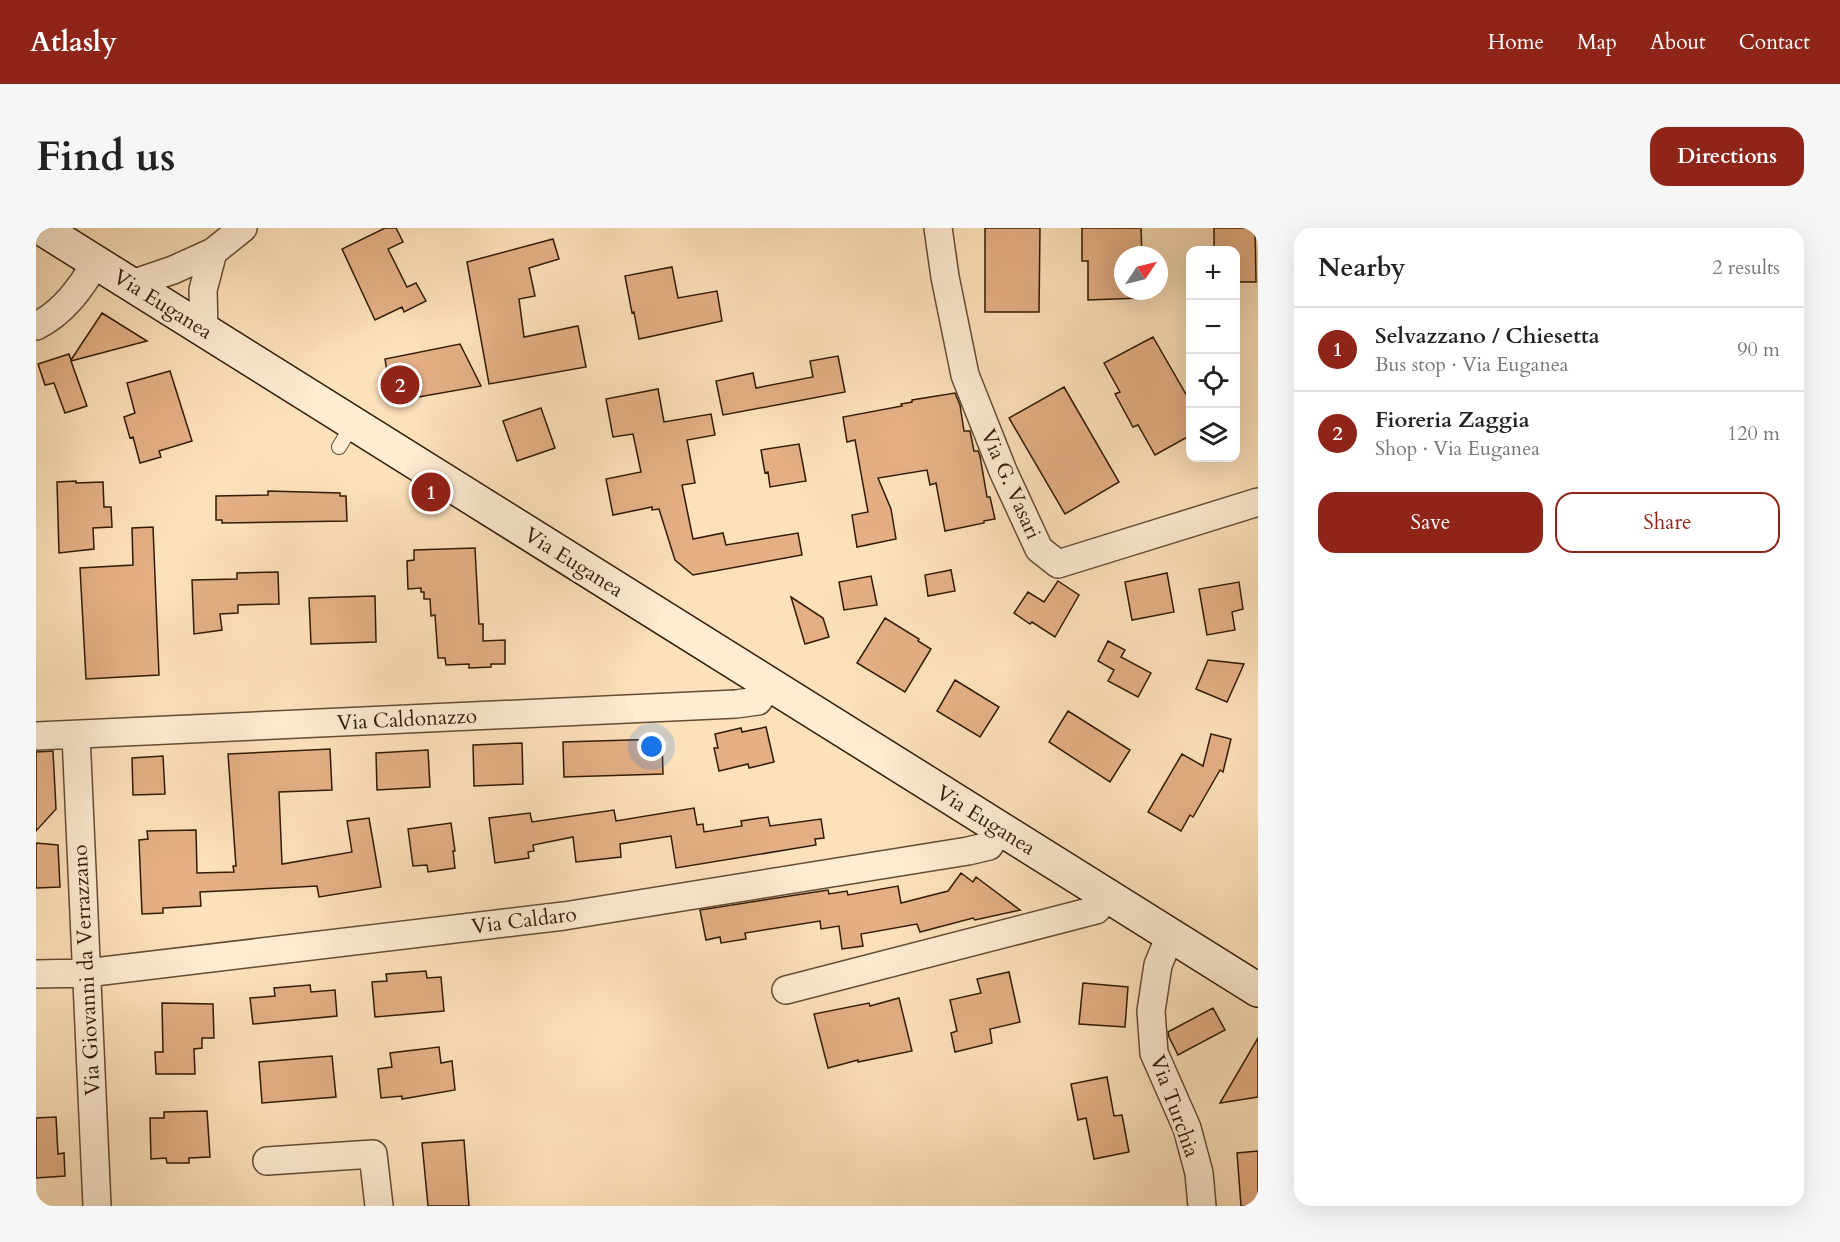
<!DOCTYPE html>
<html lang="en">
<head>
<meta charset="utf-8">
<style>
  :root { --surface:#fff; --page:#f6f6f6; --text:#222; --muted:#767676; --line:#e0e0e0; --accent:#8f2418 }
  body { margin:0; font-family:Cardo,serif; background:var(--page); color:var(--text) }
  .controls { position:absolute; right:18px; top:18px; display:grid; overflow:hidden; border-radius:12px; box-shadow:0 6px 24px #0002 }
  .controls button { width:54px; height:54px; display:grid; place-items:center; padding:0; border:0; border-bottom:2px solid var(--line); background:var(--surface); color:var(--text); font:30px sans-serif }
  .compass { position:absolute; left:1078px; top:18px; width:54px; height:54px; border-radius:50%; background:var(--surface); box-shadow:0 6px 24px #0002; rotate:55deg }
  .you { position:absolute; left:616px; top:519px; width:21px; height:21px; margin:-15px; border:4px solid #fff; border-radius:50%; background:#1a73e8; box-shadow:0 0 0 9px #1a73e833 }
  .badge { display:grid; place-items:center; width:39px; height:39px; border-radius:50%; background:var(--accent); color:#fff; font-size:20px; font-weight:700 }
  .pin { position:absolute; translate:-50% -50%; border:3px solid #fff; box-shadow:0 2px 6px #0006 }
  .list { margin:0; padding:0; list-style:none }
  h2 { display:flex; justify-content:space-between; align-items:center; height:78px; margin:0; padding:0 24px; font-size:26px }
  h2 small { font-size:20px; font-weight:400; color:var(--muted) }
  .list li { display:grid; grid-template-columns:39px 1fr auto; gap:18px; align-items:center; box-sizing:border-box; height:84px; padding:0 24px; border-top:2px solid var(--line) }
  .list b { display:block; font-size:22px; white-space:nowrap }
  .list p { margin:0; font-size:20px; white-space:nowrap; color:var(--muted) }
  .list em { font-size:20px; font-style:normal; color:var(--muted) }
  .actions { display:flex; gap:12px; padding:18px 24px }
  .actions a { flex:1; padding:14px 0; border:2px solid var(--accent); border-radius:18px; text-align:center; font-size:21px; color:var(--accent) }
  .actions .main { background:var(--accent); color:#fff }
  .icon { flex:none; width:33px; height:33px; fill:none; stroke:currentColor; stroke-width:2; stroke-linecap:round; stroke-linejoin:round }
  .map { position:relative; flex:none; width:1222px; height:978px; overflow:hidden; border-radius:18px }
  header { display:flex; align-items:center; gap:36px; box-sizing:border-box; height:84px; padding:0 30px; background:var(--accent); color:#fff }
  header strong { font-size:28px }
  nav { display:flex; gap:33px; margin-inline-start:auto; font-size:21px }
  .intro { display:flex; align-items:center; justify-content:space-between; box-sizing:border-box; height:144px; padding:0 36px }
  h1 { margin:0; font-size:42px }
  .button { padding:15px 27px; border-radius:18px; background:var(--accent); color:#fff; font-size:21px; font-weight:700 }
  main { display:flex; gap:36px; padding:0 36px }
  aside { flex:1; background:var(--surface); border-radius:18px; box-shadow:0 6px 24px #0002 }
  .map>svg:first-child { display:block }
</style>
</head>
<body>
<header>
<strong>Atlasly</strong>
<nav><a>Home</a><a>Map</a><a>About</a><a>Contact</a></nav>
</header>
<div class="intro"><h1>Find us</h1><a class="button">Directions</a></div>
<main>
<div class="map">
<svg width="1222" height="978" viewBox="0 0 1222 978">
  <rect width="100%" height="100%" fill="#fde1bb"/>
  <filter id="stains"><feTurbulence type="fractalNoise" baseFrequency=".00333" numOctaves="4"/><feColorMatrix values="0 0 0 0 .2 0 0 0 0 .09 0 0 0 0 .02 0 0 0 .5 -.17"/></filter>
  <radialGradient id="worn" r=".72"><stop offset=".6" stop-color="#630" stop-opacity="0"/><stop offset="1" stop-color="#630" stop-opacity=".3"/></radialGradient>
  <path fill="#e4af85" stroke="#311b05" stroke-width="1.5" d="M 349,0 L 360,0 L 367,14 L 352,21 L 371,59 L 380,55 L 390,73 L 368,84 L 366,79 L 339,92 L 306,21 Z
    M 949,0 L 1004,0 L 1003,84 L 949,84 Z
    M 1046,0 L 1105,0 L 1106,27 L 1087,27 L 1087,63 L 1105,63 L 1105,70 L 1052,72 L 1052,33 L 1046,33 Z
    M 1178,0 L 1219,0 L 1220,54 L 1200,54 L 1200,22 L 1178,22 Z
    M 517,11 L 523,31 L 493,40 L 499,68 L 483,71 L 488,109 L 542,98 L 550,139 L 453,156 L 431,34 Z
    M 636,39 L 642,70 L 681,63 L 686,93 L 603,111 L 598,84 L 596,85 L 589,48 Z
    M 66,85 L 111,113 L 35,133 L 51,178 L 29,185 L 18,155 L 9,157 L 2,136 L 33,126 L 35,132 Z
    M 1117,109 L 1155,175 L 1155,207 L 1119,227 L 1102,197 L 1097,199 L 1079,166 L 1084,164 L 1068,135 Z
    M 424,116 L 445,158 L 377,170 L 351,144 L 349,131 Z
    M 802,128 L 809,164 L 687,187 L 680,153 L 717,145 L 720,160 L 777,149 L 774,133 Z
    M 134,143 L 156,213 L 123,223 L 125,229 L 104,235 L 97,209 L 94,210 L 88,189 L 99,185 L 91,155 Z
    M 1028,159 L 1083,254 L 1029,286 L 973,190 Z
    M 622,161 L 628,194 L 675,186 L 679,207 L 651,212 L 659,255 L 646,257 L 657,311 L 687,305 L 690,317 L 762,305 L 766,327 L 657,347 L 639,332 L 623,281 L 616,282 L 616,279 L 577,287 L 570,251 L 605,244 L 597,206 L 577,209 L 570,171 Z
    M 919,165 L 924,177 L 928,203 L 934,203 L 938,223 L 942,223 L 944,228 L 951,269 L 954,269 L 959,291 L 948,293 L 948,295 L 909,303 L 900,255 L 894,257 L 891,242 L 842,250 L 855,281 L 860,311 L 821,319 L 816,287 L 832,284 L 819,212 L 811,214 L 807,189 L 866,178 L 865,176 L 876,174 L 876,172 Z
    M 505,180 L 519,220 L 481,233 L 467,193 Z
    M 763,216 L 770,253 L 734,259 L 732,244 L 729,245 L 725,222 Z
    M 40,253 L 40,255 L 67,254 L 68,279 L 75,279 L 76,299 L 57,300 L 58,321 L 23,325 L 21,254 Z
    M 232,263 L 304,265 L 304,268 L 310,268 L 311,293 L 186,295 L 186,292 L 180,292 L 180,268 L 232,267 Z
    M 117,299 L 123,447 L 50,451 L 44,340 L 97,337 L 96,300 Z
    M 439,320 L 443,396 L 447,396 L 447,413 L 469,412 L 469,436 L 455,436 L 455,439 L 433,440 L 433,436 L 410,437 L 409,430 L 402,430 L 399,387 L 395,388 L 394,371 L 388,371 L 388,364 L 385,364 L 385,360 L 372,361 L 371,333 L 378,332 L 378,322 Z
    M 915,342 L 919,363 L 892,368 L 889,347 Z
    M 242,344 L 243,376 L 202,377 L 202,385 L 184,386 L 186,402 L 158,406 L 156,352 L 201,351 L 201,345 Z
    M 1131,345 L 1138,384 L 1096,392 L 1089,354 Z
    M 835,348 L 841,377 L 808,382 L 803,354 Z
    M 1022,353 L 1043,367 L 1019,409 L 996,394 L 994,396 L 978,385 L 992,364 L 1008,374 Z
    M 1203,354 L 1207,381 L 1196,384 L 1199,402 L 1171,407 L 1163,361 Z
    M 339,368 L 340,414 L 275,416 L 273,370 Z
    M 755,369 L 787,390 L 793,409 L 769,416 Z
    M 849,390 L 883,411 L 882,413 L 895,421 L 869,464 L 821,435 Z
    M 1072,413 L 1089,422 L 1085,429 L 1115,445 L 1102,469 L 1072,453 L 1078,442 L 1062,433 Z
    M 1172,432 L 1208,436 L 1191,474 L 1160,461 Z
    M 919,452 L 963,479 L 944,509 L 901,483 Z
    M 1032,483 L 1094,522 L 1074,554 L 1013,514 Z
    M 730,499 L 738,534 L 713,540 L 712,536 L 683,543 L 678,520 L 682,520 L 679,506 L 705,500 L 706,504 Z
    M 1175,506 L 1195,511 L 1187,544 L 1184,542 L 1157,589 L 1154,587 L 1145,603 L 1112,584 L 1146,526 L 1167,538 Z
    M 626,511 L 627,546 L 528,549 L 527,514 Z
    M 486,515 L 487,556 L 438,558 L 437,517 Z
    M 294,521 L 296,562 L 243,564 L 246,636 L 316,624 L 311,593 L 333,590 L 345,659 L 283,669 L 281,658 L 164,664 L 165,678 L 127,680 L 127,685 L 106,686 L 103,612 L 112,611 L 111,603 L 160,602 L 161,645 L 198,644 L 197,638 L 200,638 L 192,526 Z
    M 392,522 L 394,559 L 341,562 L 340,525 Z
    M 17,523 L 20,581 L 0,603 L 0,524 Z
    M 127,528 L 129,566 L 97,567 L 96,530 Z
    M 658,580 L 661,597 L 667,596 L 668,604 L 706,598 L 705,593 L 732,589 L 734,598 L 785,591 L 788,610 L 779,611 L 780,617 L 640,640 L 635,608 L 584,616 L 585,629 L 540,634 L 537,609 L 497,617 L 498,623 L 492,624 L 493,630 L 459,635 L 453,590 L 494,585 L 496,594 L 578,582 L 580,593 Z
    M 415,595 L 419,623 L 417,623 L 419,640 L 392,644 L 391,637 L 377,638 L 372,601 Z
    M 0,615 L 22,617 L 24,659 L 0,660 Z
    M 925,645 L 937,654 L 940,649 L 984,682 L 939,692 L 937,690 L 884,704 L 881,696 L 825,706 L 827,718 L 806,721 L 803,698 L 785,701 L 784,693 L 709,705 L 710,711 L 685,715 L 684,709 L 670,712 L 664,682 L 792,662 L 793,666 L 811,663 L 812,667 L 862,658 L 865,675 L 912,663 Z
    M 390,743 L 391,750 L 405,749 L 408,783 L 339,789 L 336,754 L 351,753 L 350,746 Z
    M 973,744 L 984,794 L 954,801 L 956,815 L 919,824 L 915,805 L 921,803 L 914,772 L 945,765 L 941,751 Z
    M 1047,755 L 1092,759 L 1089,799 L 1043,796 Z
    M 274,757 L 275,764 L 299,762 L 301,788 L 217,796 L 214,770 L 239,768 L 238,760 Z
    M 863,770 L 876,823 L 822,834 L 822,832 L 792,840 L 778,786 L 833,775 L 834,778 Z
    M 126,775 L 177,776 L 178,810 L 166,810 L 166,820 L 158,821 L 159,846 L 120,846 L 119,824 L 127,824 Z
    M 1177,780 L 1189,802 L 1142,827 L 1133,809 L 1132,804 Z
    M 1222,810 L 1222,869 L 1184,875 Z
    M 403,819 L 405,835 L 416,833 L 419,862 L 366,871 L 366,868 L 345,870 L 342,841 L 356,839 L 354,825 Z
    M 296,828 L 300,869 L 226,875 L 223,834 Z
    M 1071,849 L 1078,888 L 1086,887 L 1093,924 L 1058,931 L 1050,890 L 1042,892 L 1035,856 Z
    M 171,883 L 174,929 L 153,930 L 153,935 L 131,935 L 130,930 L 115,931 L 114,890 L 128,890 L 128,884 Z
    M 20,889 L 22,926 L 28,925 L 29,948 L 0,950 L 0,890 Z
    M 428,912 L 433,978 L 392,978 L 386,915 Z
    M 1222,923 L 1222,978 L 1205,978 L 1201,925 Z"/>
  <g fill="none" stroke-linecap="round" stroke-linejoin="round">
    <defs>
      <path id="lane" d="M 303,219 L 317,196"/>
      <path id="street" d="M 902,0 L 909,49 L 929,147 L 967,243 L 1003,321 L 1022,336 L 1222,274
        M 96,56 L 137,42 L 177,24 L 207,0
        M 0,98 C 27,85 45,60 60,34
        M 168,102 L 167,62 L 177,24
        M 40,507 L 61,978
        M 0,508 L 700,476 L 722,473 L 734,457
        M 1134,708 L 1122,737 L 1115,783 L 1118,825 L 1151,900 L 1163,945 L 1166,978
        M 0,746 L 50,745 L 528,688 L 932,623 L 953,618 L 964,601
        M 750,762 L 1060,682 L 1072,669
        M 231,933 L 337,926 L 343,978"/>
      <path id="secondary" d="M 5,0 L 1222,762"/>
    </defs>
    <use href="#lane" stroke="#644c32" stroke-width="16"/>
    <use href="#street" stroke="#644c32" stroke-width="30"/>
    <use href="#secondary" stroke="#311b05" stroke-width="36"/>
    <use href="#lane" stroke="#feecd3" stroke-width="14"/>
    <use href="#street" stroke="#feecd3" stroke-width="27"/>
    <use href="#secondary" stroke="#feecd3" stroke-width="33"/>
  </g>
  <g text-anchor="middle" stroke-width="6" stroke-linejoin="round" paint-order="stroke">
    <g font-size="21" fill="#311b05" stroke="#feecd3">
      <text transform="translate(127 76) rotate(32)" y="7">Via Euganea</text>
      <text transform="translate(975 256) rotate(66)" y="7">Via G. Vasari</text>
      <text transform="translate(538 334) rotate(32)" y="7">Via Euganea</text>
      <text transform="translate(371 491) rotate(-3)" y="7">Via Caldonazzo</text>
      <text transform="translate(950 592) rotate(32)" y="7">Via Euganea</text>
      <text transform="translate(488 692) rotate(-7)" y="7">Via Caldaro</text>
      <text transform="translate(50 742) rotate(-93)" y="7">Via Giovanni da Verrazzano</text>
      <text transform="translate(1139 878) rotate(70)" y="7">Via Turchia</text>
    </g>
  </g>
  <rect width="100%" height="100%" filter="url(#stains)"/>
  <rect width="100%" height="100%" fill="url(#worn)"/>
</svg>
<div class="controls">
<button>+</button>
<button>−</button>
<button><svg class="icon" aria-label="locate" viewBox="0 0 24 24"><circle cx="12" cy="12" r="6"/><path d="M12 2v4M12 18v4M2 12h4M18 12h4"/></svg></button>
<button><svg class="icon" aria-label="layers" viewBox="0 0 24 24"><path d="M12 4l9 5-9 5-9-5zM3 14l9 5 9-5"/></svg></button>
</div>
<svg class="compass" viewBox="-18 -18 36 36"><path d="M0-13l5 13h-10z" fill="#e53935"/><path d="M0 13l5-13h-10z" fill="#767676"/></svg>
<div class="you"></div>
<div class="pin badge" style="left:395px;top:264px">1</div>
<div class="pin badge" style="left:364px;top:157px">2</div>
</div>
<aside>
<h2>Nearby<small>2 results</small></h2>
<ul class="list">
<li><span class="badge">1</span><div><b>Selvazzano / Chiesetta</b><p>Bus stop · Via Euganea</p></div><em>90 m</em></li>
<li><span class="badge">2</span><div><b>Fioreria Zaggia</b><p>Shop · Via Euganea</p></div><em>120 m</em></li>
</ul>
<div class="actions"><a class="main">Save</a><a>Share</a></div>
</aside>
</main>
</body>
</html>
